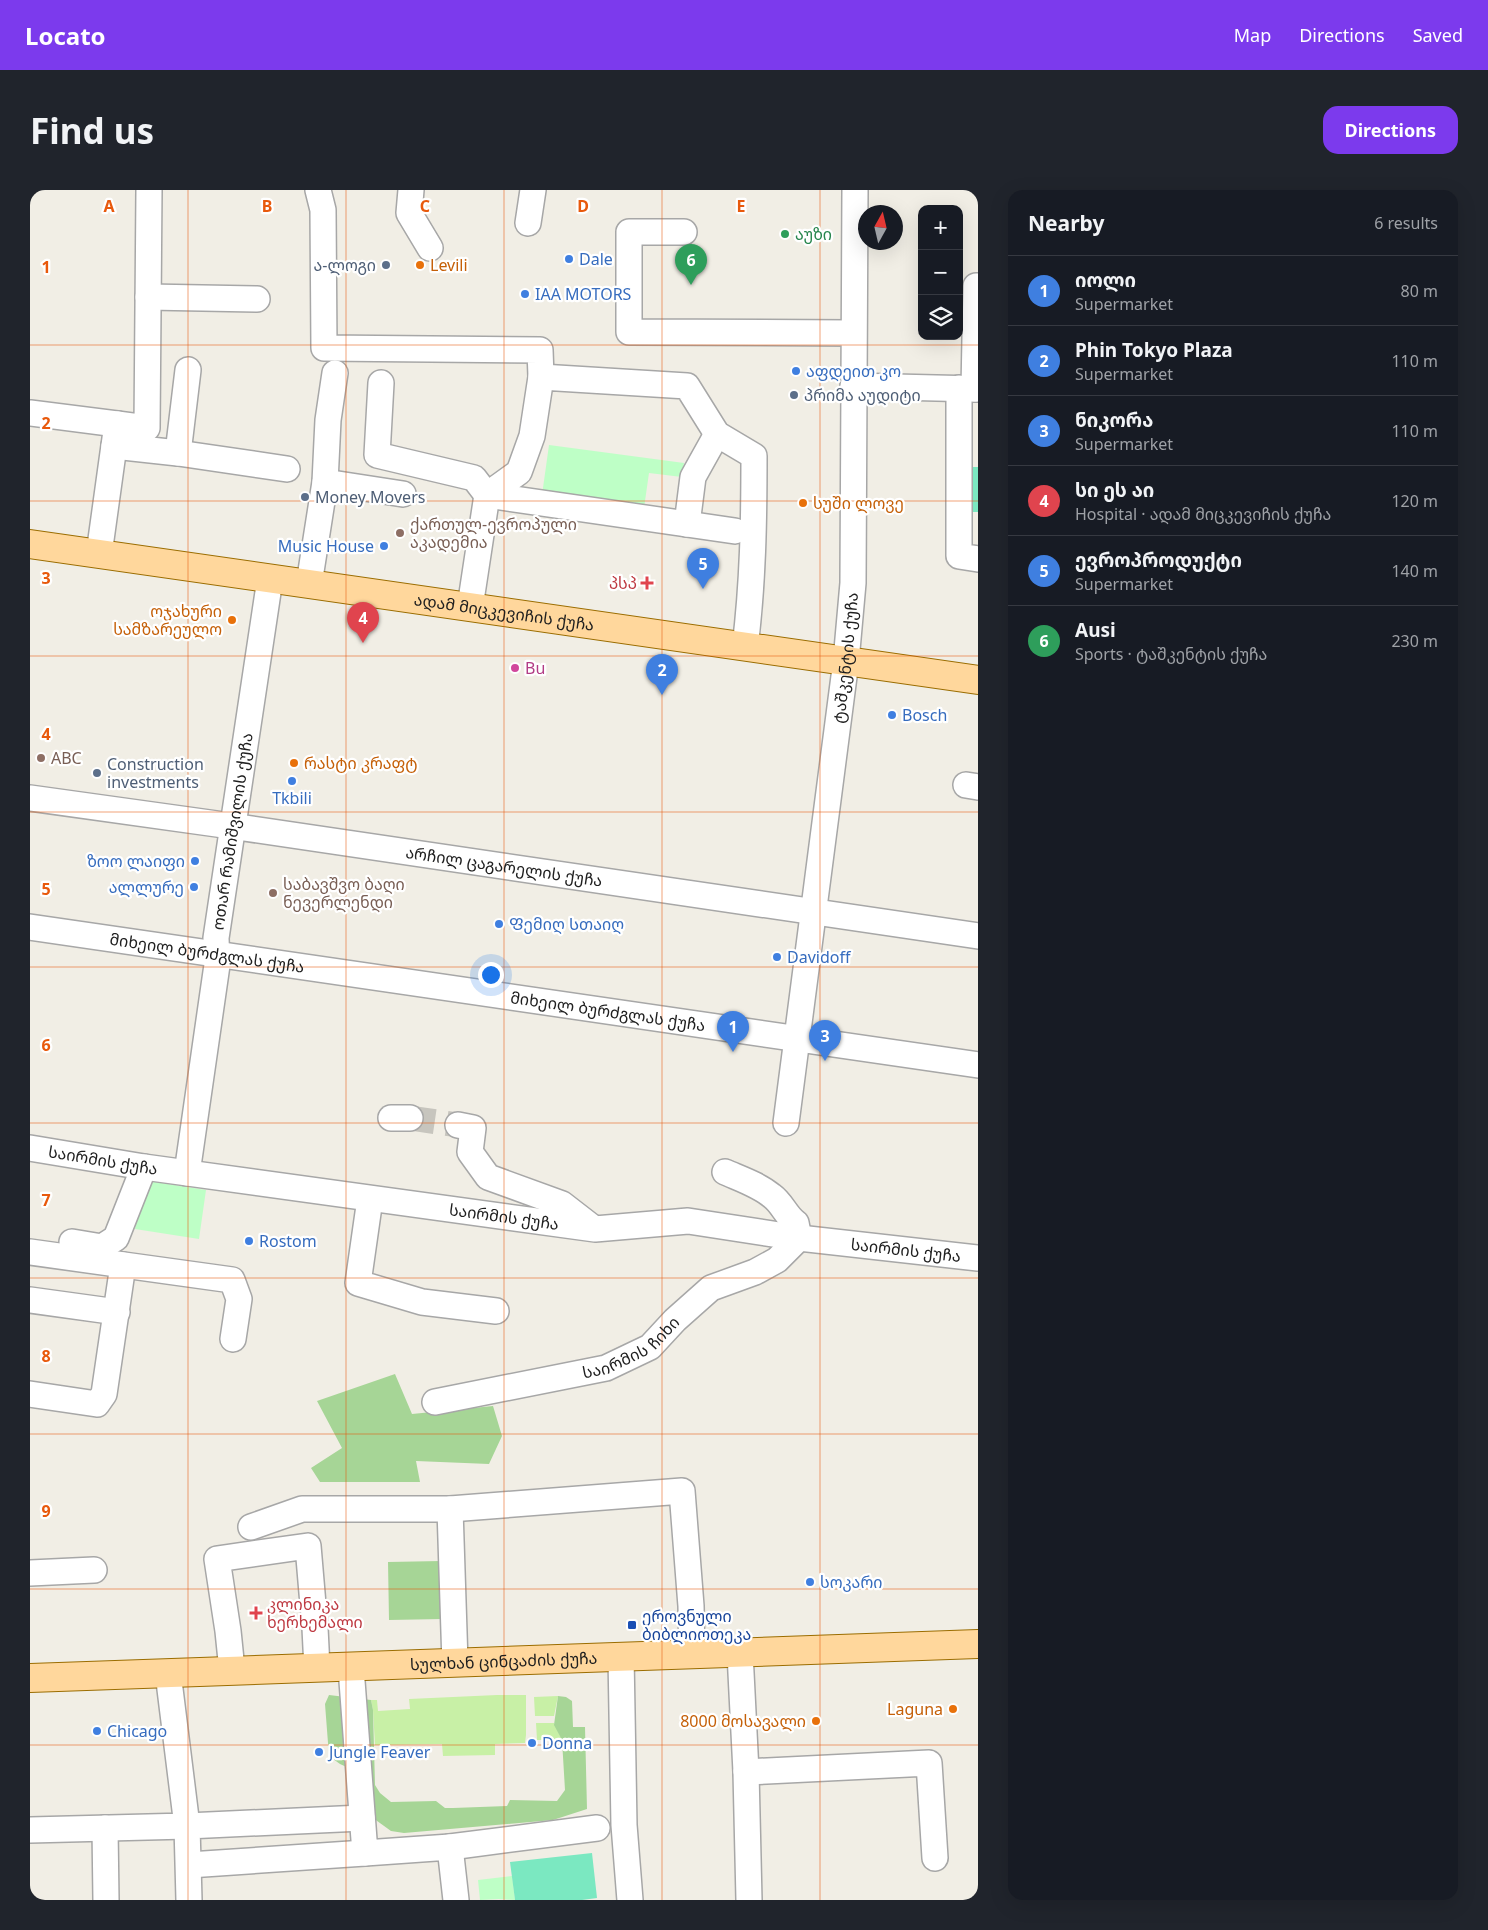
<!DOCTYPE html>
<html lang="en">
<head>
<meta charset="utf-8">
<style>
  :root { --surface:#171b24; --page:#20242c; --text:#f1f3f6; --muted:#9ea1a6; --line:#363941; --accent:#7c3aed }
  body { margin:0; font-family:"Noto Sans","Noto Sans Georgian",sans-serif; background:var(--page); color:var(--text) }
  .controls { position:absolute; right:15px; top:15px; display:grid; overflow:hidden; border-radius:10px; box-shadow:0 5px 20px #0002 }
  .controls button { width:45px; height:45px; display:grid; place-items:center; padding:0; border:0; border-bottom:1px solid var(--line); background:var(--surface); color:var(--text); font:25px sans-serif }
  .compass { position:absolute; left:828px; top:15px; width:45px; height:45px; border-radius:50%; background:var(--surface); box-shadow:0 5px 20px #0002; rotate:8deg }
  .you { position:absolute; left:460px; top:784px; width:18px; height:18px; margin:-12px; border:4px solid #fff; border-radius:50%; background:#1a73e8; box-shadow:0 0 0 8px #1a73e833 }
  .badge { display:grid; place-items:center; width:32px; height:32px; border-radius:50%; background:var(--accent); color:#fff; font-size:16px; font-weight:700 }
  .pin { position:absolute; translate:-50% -41px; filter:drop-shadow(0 1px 2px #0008) }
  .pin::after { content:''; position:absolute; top:26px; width:18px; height:15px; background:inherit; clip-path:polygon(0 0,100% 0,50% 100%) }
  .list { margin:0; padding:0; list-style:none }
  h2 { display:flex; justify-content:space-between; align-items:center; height:65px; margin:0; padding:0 20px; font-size:21px }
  h2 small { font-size:16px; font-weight:400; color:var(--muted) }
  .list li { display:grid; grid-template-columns:32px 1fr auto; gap:15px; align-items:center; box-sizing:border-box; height:70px; padding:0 20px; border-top:1px solid var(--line) }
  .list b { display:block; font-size:19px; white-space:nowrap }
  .list p { margin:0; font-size:16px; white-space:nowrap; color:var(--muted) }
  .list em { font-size:16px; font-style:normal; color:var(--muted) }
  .icon { flex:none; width:28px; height:28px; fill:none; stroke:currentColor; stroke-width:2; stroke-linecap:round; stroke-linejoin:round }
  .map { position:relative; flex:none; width:948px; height:1710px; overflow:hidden; border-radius:15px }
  header { display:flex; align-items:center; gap:30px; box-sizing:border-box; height:70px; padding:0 25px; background:var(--accent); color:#fff }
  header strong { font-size:24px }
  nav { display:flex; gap:28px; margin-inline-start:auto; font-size:18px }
  .intro { display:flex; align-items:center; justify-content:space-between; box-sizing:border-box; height:120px; padding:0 30px }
  h1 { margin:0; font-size:35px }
  .button { padding:12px 22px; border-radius:15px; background:var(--accent); color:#fff; font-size:18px; font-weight:700 }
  main { display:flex; gap:30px; padding:0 30px }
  aside { flex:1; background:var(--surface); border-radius:15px; box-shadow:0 5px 20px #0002 }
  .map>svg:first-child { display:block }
</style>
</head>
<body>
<header>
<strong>Locato</strong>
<nav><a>Map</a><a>Directions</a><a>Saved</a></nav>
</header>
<div class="intro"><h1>Find us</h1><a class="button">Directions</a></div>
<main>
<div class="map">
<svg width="948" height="1710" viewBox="0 0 948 1710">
  <rect width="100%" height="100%" fill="#f1eee5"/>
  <path fill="#c8f0a6" d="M 467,1505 L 496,1505 L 496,1545 L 495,1553 L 465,1554 L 465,1565 L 413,1566 L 412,1554 L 345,1555 L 343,1520 L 341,1510 L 347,1510 L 348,1521 L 380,1519 L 379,1509 Z
    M 528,1506 L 524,1526 L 505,1526 L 504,1507 Z
    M 506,1533 L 524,1533 L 532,1550 L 507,1550 Z"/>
  <path fill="#a6d596" d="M 365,1184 L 382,1224 L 463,1216 L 472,1246 L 459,1274 L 386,1271 L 390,1292 L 290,1292 L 281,1278 L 312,1258 L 287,1211 Z
    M 411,1371 L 412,1429 L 359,1430 L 358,1372 Z
    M 299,1505 L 341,1510 L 343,1520 L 345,1595 L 350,1603 L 361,1612 L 406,1611 L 415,1618 L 423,1618 L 477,1616 L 480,1610 L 527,1611 L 535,1600 L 532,1550 L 524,1535 L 528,1506 L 536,1507 L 542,1511 L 543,1537 L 555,1537 L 557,1619 L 523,1630 L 374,1643 L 361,1641 L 343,1628 L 323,1580 L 310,1574 L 299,1566 L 295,1514 Z"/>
  <path fill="#beffc6" d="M 519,255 L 654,273 L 652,287 L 619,283 L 614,318 L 512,305 Z
    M 113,990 L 176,1000 L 169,1049 L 105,1039 Z
    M 482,1686 L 485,1710 L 469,1709 L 450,1710 L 448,1690 Z"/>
  <path fill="#7be8c1" d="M 938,277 L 948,277 L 948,322 L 938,322 Z
    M 562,1663 L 567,1708 L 552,1710 L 485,1710 L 480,1672 Z"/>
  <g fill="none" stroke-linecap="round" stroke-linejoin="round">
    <path stroke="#c7c5be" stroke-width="25" stroke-dasharray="25 12" stroke-linecap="butt" d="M 380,928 L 428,935"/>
    <defs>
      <g id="minor">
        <path d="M 288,0 L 293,20 L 294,158 L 510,160 L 511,187"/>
        <path d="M 381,0 L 379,23 L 400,58"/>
        <path d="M 498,33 L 503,0"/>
        <path d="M 654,42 L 599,42 L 599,142 L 823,143"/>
        <path d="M 118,107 L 227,109"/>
        <path d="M 351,193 L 347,265 L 444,288 L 457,305 L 705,341"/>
        <path d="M 823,196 L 948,199"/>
        <path d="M 929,198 L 929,366 L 948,369"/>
        <path d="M 944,199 L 946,96 L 948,96"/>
        <path d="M 0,223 L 87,234"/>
        <path d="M 84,256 L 148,263 L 158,180"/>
        <path d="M 148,263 L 257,279"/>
        <path d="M 295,292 L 373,304"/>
        <path d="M 657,334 L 663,287 L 687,244"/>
        <path d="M 69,364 L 87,234 L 117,238 L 119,0"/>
        <path d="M 279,394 L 295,292 L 298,230 L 305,183"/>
        <path d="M 440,417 L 457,305 L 489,282 L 502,246 L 511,187 L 657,196 L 687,244 L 724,266 C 724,330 723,393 715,457"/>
        <path d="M 936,595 L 948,597"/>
        <path id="s1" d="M 0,608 L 187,634 L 948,746"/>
        <path id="s2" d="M 0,737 L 948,875"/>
        <path d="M 361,928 L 380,928"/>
        <path id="s3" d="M 756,933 L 816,471 L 823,393 L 825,0"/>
        <path d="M 428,935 L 443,938 L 440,962 L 458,987 L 532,1014 L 563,1038"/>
        <path id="s4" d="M 0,958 L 114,977 L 565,1039 L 658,1031 L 769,1048 L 948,1068"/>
        <path id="s5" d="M 157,983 L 187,775 L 186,748 L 240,389"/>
        <path d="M 340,1009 L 328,1093 L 392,1112 L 466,1121"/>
        <path d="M 42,1052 L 72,1057 L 86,1048 L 114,977"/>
        <path d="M 0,1062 L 202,1090 L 209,1109 L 203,1149"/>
        <path d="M 0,1110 L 87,1122"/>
        <path d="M 0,1204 L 67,1214 L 74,1204 L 93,1075"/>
        <path id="s6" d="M 405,1212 L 576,1178 L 620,1157 L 645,1130 L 681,1098 L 725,1082 L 747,1070 L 769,1048 L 766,1033 C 756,1026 752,1013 742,1006 C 729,995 711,989 695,982"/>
        <path d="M 420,1319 L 652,1301 L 661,1416 L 662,1465"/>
        <path d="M 221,1337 L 272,1319 L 420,1319 L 425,1473"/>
        <path d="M 0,1383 L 64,1380"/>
        <path d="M 710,1463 L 716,1582 L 719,1710"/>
        <path d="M 591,1466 L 594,1635 L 600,1710"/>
        <path d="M 321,1478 L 335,1663 L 420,1657 L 426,1710"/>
        <path d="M 202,1480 L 198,1441 L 187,1369 L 278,1356 L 285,1438 L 287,1478"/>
        <path d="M 716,1582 L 899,1573 L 905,1668"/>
        <path d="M 75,1638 L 76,1710"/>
        <path d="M 0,1640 L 157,1636 L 138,1483"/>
        <path d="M 420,1657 L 567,1638"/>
        <path d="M 159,1675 L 335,1663"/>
        <path d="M 159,1710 L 157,1636 L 332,1628"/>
      </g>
      <g id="major">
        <path id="s7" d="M 0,354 L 948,490"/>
        <path id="s8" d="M 0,1488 L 948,1454"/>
      </g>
    </defs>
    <use href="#minor" stroke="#a7a7a7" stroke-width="28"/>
    <use href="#major" stroke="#9b6d00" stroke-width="30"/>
    <use href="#minor" stroke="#fff" stroke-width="25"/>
    <use href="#major" stroke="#ffd79c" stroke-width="28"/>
  </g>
  <path fill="none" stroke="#e8590c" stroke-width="1" stroke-opacity="0.55" d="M 158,0 L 158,1710M 316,0 L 316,1710M 474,0 L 474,1710M 632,0 L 632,1710M 790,0 L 790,1710M 0,155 L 948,155M 0,311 L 948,311M 0,466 L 948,466M 0,622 L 948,622M 0,777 L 948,777M 0,933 L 948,933M 0,1088 L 948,1088M 0,1244 L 948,1244M 0,1399 L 948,1399M 0,1555 L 948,1555"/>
  <circle fill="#2e9e5b" stroke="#fff" stroke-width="2" cx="755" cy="44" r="5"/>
  <g fill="#3f7fe0" stroke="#fff" stroke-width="2">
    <circle cx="539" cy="69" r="5"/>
    <circle cx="495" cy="104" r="5"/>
    <circle cx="766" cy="181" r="5"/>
    <circle cx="354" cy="356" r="5"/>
    <circle cx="862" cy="525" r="5"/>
    <circle cx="262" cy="591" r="5"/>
    <circle cx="165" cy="671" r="5"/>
    <circle cx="164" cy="697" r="5"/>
    <circle cx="469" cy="734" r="5"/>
    <circle cx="747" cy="767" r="5"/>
    <circle cx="219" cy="1051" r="5"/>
    <circle cx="780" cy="1392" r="5"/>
    <circle cx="67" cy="1541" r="5"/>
    <circle cx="502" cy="1553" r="5"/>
    <circle cx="289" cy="1562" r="5"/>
  </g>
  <g fill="#5c6f8a" stroke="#fff" stroke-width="2">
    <circle cx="356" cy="75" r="5"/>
    <circle cx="764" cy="205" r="5"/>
    <circle cx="275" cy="307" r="5"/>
    <circle cx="67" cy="583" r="5"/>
  </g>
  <g fill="#e8710a" stroke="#fff" stroke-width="2">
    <circle cx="390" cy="75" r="5"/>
    <circle cx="773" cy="313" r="5"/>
    <circle cx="202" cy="430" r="5"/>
    <circle cx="264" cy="573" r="5"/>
    <circle cx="923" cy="1519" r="5"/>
    <circle cx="786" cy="1531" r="5"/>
  </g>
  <g fill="#8d6e63" stroke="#fff" stroke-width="2">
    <circle cx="370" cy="343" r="5"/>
    <circle cx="11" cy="568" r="5"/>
    <circle cx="243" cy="703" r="5"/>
  </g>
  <g fill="#e0444e" stroke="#fff" stroke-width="2">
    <path d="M614.5 385.5h5v5h5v5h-5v5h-5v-5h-5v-5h5z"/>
    <path d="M223.5 1415.5h5v5h5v5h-5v5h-5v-5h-5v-5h5z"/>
  </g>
  <circle fill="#d1479c" stroke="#fff" stroke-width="2" cx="485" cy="478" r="5"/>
  <rect fill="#1a4fb4" stroke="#fff" stroke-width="2" x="597" y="1430" width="10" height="10" rx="2.5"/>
  <g text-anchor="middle" stroke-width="4.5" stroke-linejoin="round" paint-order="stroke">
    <g font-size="16" fill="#27864d" stroke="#fff" text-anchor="start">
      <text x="765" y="50">აუზი</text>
    </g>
    <g font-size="16" fill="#366cbe" stroke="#fff" text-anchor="start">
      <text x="549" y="75">Dale</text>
      <text x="505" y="110">IAA MOTORS</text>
      <text x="776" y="187">აფდეით კო</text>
      <text x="344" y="362" text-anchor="end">Music House</text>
      <text x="872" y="531">Bosch</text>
      <text x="262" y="614" text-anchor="middle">Tkbili</text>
      <text x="155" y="677" text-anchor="end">ზოო ლაიფი</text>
      <text x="154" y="703" text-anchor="end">ალლურე</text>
      <text x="479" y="740">Ფემიღ Სთაიღ</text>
      <text x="757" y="773">Davidoff</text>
      <text x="229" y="1057">Rostom</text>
      <text x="790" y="1398">სოკარი</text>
      <text x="77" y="1547">Chicago</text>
      <text x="512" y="1559">Donna</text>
      <text x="299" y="1568">Jungle Feaver</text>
    </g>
    <g font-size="16" fill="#4e5e75" stroke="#fff" text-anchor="start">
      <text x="346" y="81" text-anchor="end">ა-ლოგი</text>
      <text x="774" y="211">პრიმა აუდიტი</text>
      <text x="285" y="313">Money Movers</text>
      <text x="77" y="580">Construction<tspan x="77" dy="18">investments</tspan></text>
    </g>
    <g font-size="16" fill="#c56008" stroke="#fff" text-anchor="start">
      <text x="400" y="81">Levili</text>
      <text x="783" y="319">სუში ლოვე</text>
      <text x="192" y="427" text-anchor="end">ოჯახური<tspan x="192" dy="18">სამზარეულო</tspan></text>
      <text x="274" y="579">რასტი კრაფტ</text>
      <text x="913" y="1525" text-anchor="end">Laguna</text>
      <text x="776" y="1537" text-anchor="end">8000 მოსავალი</text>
    </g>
    <g font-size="16" fill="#785e54" stroke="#fff" text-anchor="start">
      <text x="380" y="340">ქართულ-ევროპული<tspan x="380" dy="18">აკადემია</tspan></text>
      <text x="21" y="574">ABC</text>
      <text x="253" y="700">საბავშვო ბაღი<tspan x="253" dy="18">ნევერლენდი</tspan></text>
    </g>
    <g font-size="16" fill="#be3a42" stroke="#fff" text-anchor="end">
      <text x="607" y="399">პსპ</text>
      <text x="237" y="1420" text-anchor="start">კლინიკა<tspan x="237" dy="18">ხერხემალი</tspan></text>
    </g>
    <g font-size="16" fill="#202020" stroke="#fff">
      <text dy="6" stroke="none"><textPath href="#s7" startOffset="479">ადამ მიცკევიჩის ქუჩა</textPath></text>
      <text dy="6" stroke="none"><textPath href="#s3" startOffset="469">ტაშკენტის ქუჩა</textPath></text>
      <text dy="6" stroke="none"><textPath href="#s5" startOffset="345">ოთარ რამიშვილის ქუჩა</textPath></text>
      <text dy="6" stroke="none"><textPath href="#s1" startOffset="479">არჩილ ცაგარელის ქუჩა</textPath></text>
      <text dy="6" stroke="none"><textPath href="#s2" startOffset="179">მიხეილ ბურძგლას ქუჩა</textPath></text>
      <text dy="6" stroke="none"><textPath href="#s2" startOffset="584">მიხეილ ბურძგლას ქუჩა</textPath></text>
      <text dy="6" stroke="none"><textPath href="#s4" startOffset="74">საირმის ქუჩა</textPath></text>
      <text dy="6" stroke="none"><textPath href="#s4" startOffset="479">საირმის ქუჩა</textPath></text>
      <text dy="6" stroke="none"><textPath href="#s4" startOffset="884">საირმის ქუჩა</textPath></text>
      <text dy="6" stroke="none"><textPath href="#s6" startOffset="206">საირმის ჩიხი</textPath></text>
      <text dy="6" stroke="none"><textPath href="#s8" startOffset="474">სულხან ცინცაძის ქუჩა</textPath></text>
    </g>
    <g font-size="16" fill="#b23c85" stroke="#fff" text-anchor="start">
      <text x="495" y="484">Bu</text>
    </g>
    <g font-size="16" fill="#164399" stroke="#fff" text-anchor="start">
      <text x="612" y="1432">ეროვნული<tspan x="612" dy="18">ბიბლიოთეკა</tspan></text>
    </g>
  </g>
  <g font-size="16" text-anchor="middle" font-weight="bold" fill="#e8590c" stroke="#fff" stroke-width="4.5" stroke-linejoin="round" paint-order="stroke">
    <text x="79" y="22">A</text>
    <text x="237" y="22">B</text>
    <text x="395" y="22">C</text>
    <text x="553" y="22">D</text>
    <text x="711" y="22">E</text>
    <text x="16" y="83">1</text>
    <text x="16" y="239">2</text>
    <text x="16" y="394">3</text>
    <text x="16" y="550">4</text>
    <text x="16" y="705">5</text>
    <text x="16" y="861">6</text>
    <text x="16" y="1016">7</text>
    <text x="16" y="1172">8</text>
    <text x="16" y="1327">9</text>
  </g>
</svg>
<div class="controls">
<button>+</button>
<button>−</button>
<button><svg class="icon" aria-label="layers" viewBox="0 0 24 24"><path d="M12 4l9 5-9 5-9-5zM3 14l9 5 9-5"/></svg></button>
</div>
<svg class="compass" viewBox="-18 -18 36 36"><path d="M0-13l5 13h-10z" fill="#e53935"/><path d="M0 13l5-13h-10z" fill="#9ea1a6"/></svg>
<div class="you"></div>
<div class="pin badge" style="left:703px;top:862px;background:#3f7fe0">1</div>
<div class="pin badge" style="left:632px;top:505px;background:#3f7fe0">2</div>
<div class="pin badge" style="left:795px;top:871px;background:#3f7fe0">3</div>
<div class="pin badge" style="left:333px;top:453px;background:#e0444e">4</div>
<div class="pin badge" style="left:673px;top:399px;background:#3f7fe0">5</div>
<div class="pin badge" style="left:661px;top:95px;background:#2e9e5b">6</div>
</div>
<aside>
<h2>Nearby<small>6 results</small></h2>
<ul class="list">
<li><span class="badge" style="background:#3f7fe0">1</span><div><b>იოლი</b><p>Supermarket</p></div><em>80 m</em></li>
<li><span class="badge" style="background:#3f7fe0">2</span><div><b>Phin Tokyo Plaza</b><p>Supermarket</p></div><em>110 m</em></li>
<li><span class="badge" style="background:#3f7fe0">3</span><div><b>ნიკორა</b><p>Supermarket</p></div><em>110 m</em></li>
<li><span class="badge" style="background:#e0444e">4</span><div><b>სი ეს აი</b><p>Hospital · ადამ მიცკევიჩის ქუჩა</p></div><em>120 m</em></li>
<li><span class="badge" style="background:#3f7fe0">5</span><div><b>ევროპროდუქტი</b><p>Supermarket</p></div><em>140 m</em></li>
<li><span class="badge" style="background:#2e9e5b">6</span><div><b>Ausi</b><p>Sports · ტაშკენტის ქუჩა</p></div><em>230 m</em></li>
</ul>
</aside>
</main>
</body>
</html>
